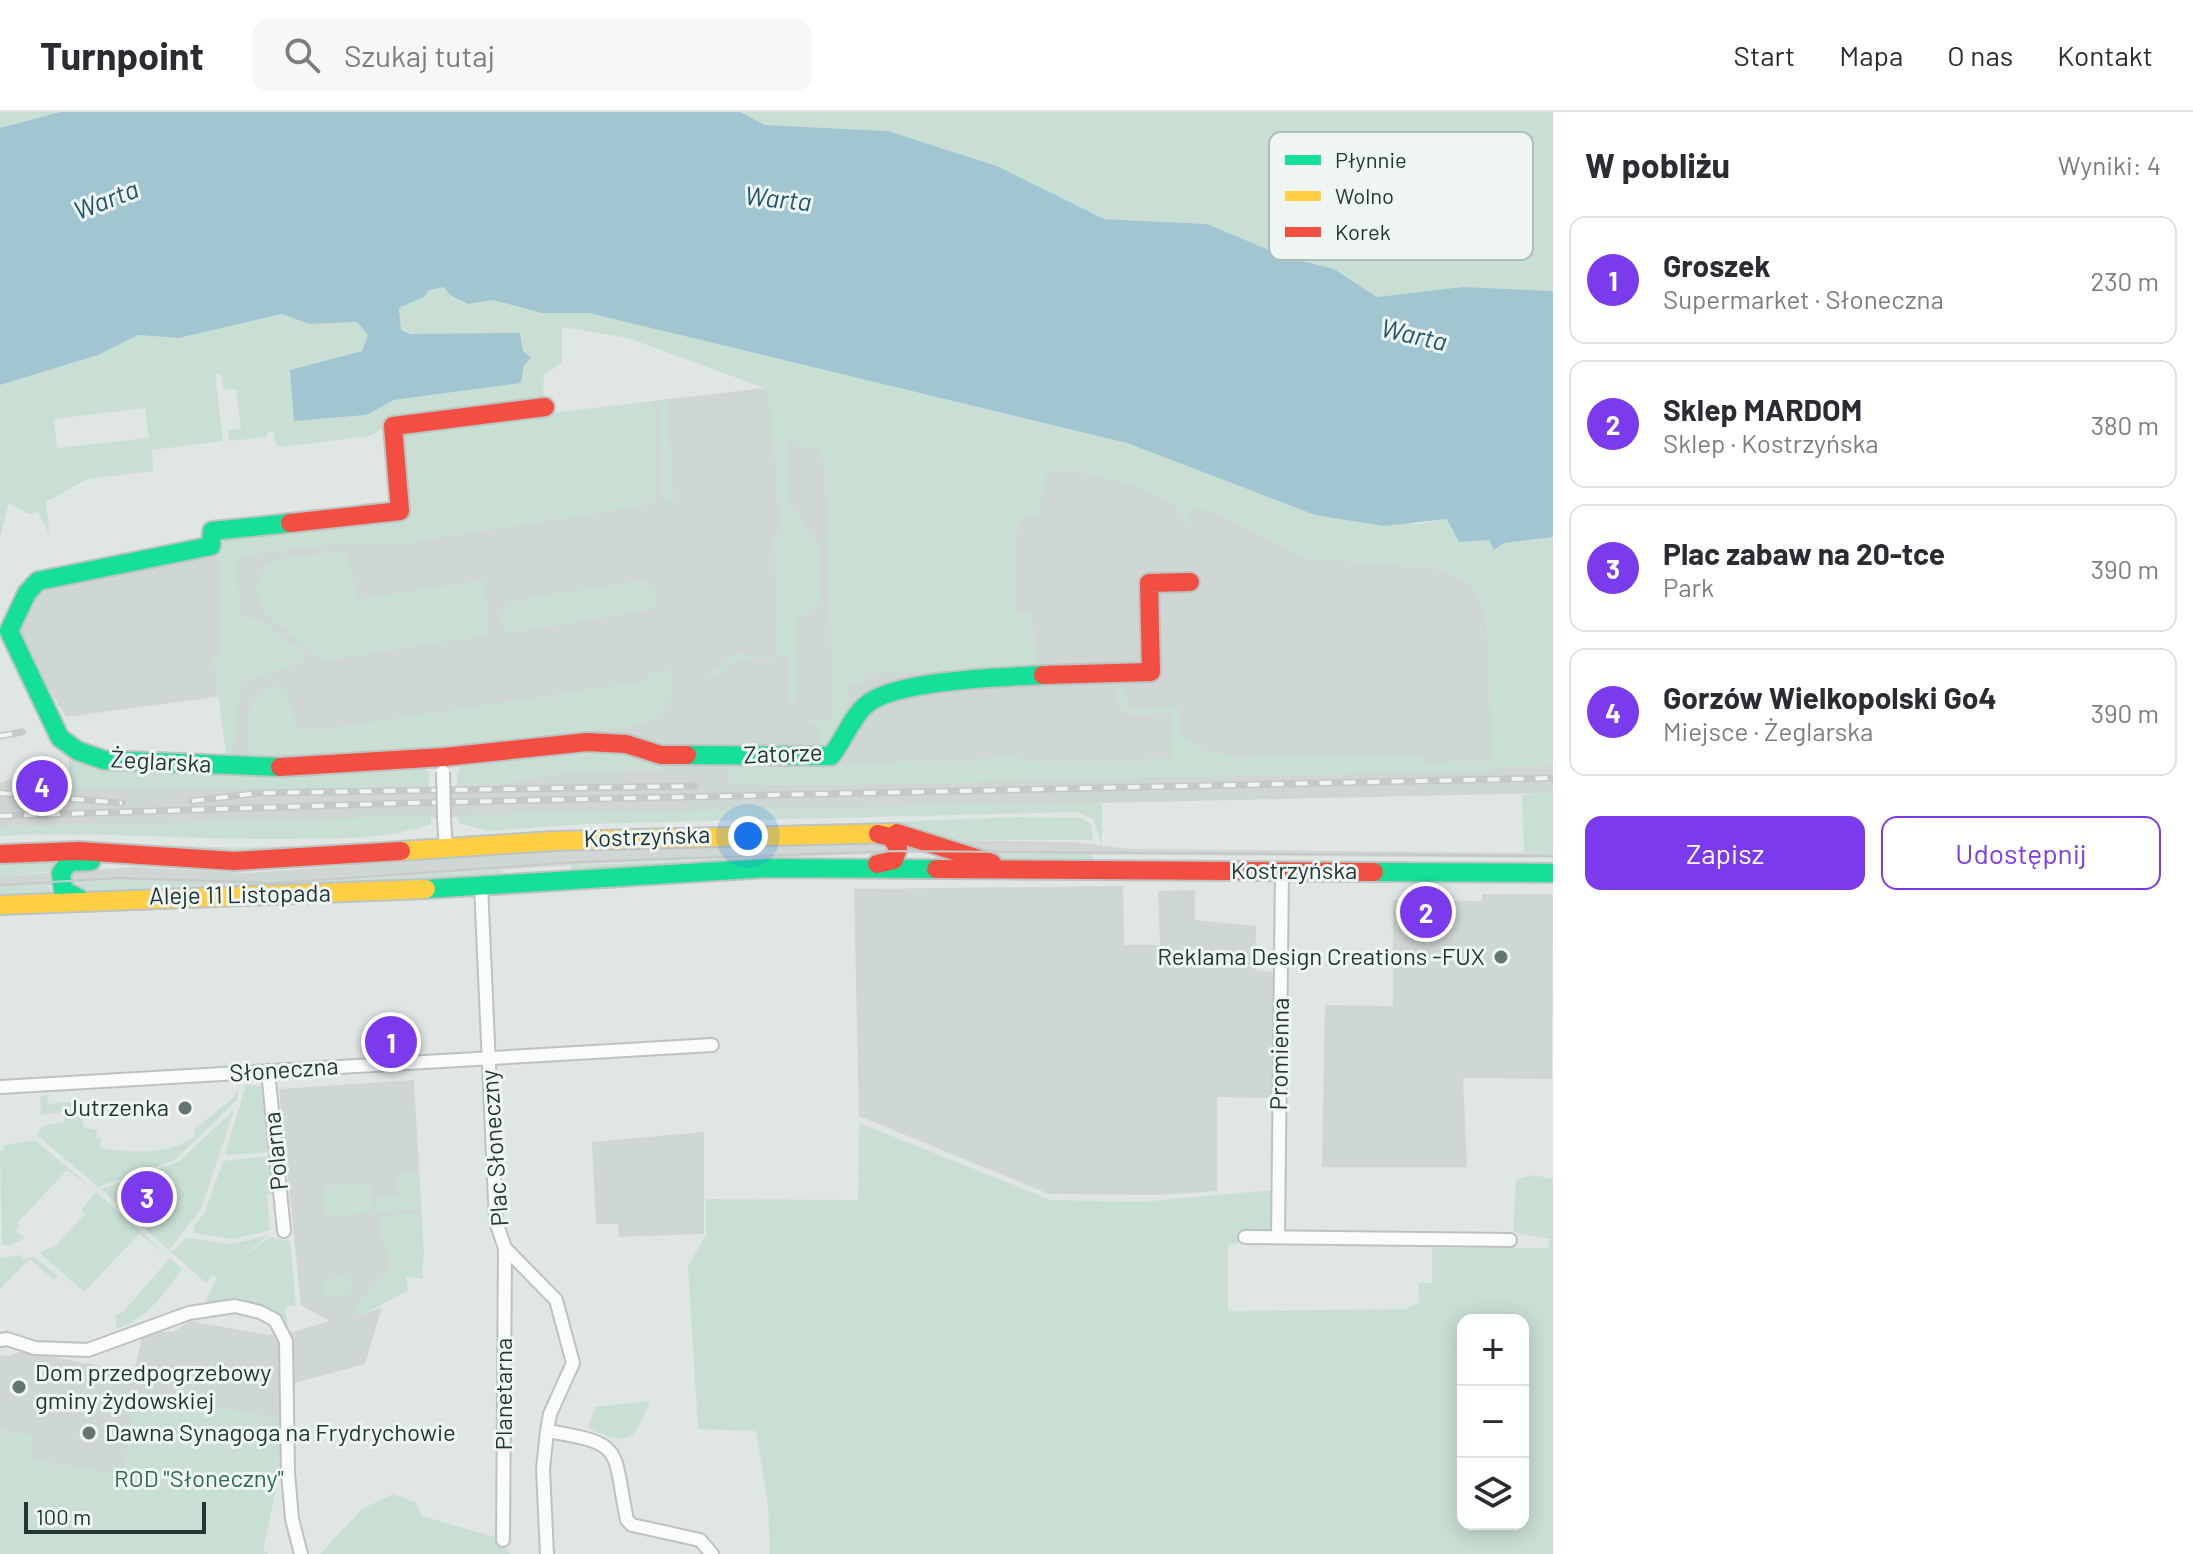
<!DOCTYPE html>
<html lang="pl">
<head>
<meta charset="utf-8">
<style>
  :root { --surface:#fff; --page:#f7f7f7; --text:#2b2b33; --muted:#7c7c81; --line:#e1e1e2; --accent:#7c3aed }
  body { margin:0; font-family:Barlow,sans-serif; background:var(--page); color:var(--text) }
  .controls { position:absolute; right:24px; bottom:24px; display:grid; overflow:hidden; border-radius:16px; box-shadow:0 4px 20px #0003 }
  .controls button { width:72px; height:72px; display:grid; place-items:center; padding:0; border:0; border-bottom:2px solid var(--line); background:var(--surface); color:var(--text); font:40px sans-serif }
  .scale { position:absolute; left:24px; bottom:20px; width:182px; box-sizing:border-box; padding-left:8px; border:4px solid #203734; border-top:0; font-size:22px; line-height:28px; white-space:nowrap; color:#203734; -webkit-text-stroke:6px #eef5f3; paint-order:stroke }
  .you { position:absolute; left:748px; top:724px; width:28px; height:28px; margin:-20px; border:6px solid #fff; border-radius:50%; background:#1a73e8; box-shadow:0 0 0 12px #1a73e833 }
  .badge { display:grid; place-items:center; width:52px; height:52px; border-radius:50%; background:var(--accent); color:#fff; font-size:26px; font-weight:700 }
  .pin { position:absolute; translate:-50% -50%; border:4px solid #fff; box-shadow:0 2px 8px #0006 }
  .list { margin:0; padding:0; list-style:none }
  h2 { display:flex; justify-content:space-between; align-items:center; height:104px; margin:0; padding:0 32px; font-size:34px }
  h2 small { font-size:26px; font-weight:400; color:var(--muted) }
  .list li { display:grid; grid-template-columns:52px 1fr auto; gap:24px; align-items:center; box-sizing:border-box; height:128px; margin:0 16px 16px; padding:0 16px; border:2px solid var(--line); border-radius:16px }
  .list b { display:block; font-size:30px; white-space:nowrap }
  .list p { margin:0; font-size:26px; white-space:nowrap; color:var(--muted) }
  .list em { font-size:26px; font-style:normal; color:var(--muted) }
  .actions { display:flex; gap:16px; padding:24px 32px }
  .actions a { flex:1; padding:18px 0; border:2px solid var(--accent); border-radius:16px; text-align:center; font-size:28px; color:var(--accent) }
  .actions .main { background:var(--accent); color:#fff }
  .icon { flex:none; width:44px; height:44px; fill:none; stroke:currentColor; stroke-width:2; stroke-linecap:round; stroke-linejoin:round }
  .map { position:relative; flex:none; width:1553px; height:1442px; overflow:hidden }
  header { display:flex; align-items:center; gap:48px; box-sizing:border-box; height:112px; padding:0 40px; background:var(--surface); border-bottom:2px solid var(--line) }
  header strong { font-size:38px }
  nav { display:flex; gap:44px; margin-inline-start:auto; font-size:28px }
  .search { width:560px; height:72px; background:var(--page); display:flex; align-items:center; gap:20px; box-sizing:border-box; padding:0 28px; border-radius:16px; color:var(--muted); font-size:30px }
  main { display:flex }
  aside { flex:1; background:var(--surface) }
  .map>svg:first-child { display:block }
</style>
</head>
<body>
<header>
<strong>Turnpoint</strong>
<div class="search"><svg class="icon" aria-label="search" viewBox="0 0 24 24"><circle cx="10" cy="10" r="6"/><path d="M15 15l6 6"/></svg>Szukaj tutaj</div>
<nav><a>Start</a><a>Mapa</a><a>O nas</a><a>Kontakt</a></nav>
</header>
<main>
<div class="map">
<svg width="1553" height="1442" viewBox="0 0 1553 1442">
  <rect width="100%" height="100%" fill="#e0e6e4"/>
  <path fill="#ced7d4" d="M 765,276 L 1141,363 L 1302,445 L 1443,457 L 1475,475 L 1487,509 L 1493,655 L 1553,653 L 1553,681 L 0,715 L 0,671 L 33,659 L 69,660 L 71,677 L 457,675 L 499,672 L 568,660 L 669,657 L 628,639 L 556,623 L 227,650 L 223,584 L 66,605 L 15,521 L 27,494 L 45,471 L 406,405 L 399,319 Z
    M 945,728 L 1073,730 L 1129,737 L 1553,741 L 1553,746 L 906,741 L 606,751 L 234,774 L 127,768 L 0,776 L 0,764 L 135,755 L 247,761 L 582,737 Z
    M 1123,774 L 1124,833 L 1160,833 L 1158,779 L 1195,778 L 1195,808 L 1256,814 L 1255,858 L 1274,860 L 1273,986 L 1217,985 L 1217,1079 L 1161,1083 L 1049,1082 L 859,1004 L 854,777 Z
    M 1482,782 L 1553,782 L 1552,967 L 1463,966 L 1467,1055 L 1322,1055 L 1325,893 L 1393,894 L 1393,788 L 1482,789 Z
    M 414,968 L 424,1145 L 360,1188 L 352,1206 L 382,1195 L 365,1252 L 283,1274 L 284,1308 L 136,1280 L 124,1364 L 29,1347 L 32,1323 L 0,1318 L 0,1243 L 9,1244 L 22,1239 L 116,1257 L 133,1265 L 142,1225 L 156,1220 L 175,1219 L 189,1209 L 269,1223 L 290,1221 L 330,1209 L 301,1193 L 279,977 Z
    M 704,1020 L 704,1122 L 619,1125 L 618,1112 L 596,1112 L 592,1030 Z"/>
  <path fill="#c9dfd3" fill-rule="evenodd" d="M 0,0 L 60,0 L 0,16 Z
    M 740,0 L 1553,0 L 1553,179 L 1462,175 L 1377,185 L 1334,157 L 1283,144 L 1207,112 L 1104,107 L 997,54 L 888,19 L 765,13 Z
    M 444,175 L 450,183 L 468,192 L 493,188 L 542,201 L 589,201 L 1127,331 L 1315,403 L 1417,412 L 1448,406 L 1459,430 L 1478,427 L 1504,431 L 1550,424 L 1553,425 L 1553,653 L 1494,655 L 1494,659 L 802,674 L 730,672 L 728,657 L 1021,645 L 1022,650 L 1173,646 L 1171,601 L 1126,603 L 1118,594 L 1117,576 L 1125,575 L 1127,596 L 1178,594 L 1179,620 L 1207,641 L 1223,641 L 1233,646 L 1423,643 L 1424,651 L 1492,648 L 1487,509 L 1475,475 L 1443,457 L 1302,445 L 1212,399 L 1189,396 L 1188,417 C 1184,410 1181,399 1175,395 C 1151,375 1077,355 1047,359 L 1038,404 L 1020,406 L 1016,430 L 1016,501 L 1032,501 L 1038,555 L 865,562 L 865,571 L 847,572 L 846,617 L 825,636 L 819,637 L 818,612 L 809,612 L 809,608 L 833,607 L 825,353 L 817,337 L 799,337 L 799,328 L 787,329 L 789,388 L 821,438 L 820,489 L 816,496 L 796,507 L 797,589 L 790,596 L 789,544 L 738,548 L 702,572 L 704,566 L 738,539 L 751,545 L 777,543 L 774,436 L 774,421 L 780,421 L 771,303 L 765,276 L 628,226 L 562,215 L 562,250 L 544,263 L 543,287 L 390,312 L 370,324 L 281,335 L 276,332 L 273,319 L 268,320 L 267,325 L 229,329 L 228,318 L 241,316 L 236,277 L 224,278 L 221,262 L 215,262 L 223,329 L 152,338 L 153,359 L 87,367 L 46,390 L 50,424 L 38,400 L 29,402 L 9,391 L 0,426 L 0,273 L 98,243 L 138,223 L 179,226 L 282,202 L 309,212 L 357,210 L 368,223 L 362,239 L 291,258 L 323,307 L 366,303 L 394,288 L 521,271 L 524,253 L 401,218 L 399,196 L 424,185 L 428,178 ZM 145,296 L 149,326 L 57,336 L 54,307 Z
    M 667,287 L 674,390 L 669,391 L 662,385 L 661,288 Z
    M 654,289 L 656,392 L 400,432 L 334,432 L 237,444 L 239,502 L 262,509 L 306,542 L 304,550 L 243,570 C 232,596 243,625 227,650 L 213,543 L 220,542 L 218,423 L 406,405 L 399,319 Z
    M 331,440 L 347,441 L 358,487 L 484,468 L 489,523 L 322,549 L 264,500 L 256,476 L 264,455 L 272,448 Z
    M 638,469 L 646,469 L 656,479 L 655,493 L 650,498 L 508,521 L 500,508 L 504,495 L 510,489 Z
    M 667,557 C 681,584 666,602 641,613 L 439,639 L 262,650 L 251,644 C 243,615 244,575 281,574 L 287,581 L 298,617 L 338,615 L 648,569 L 648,562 Z
    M 68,639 L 423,655 L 429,661 L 429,676 L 70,677 Z
    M 628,639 L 672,657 L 568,660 L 499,672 L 457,675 L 457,660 L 462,655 L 536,645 Z
    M 1553,681 L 1553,741 L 1524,740 L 1522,683 Z
    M 1102,690 L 1102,734 L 1094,708 L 1077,700 L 585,712 L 488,719 L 458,711 L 458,703 Z
    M 431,704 L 431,712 C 384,728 342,726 292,727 C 195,728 97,719 0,724 L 0,715 Z
    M 1019,705 L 1083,706 L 1091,713 L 1093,728 L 946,728 L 863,711 Z
    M 431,725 L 419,733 C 353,737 287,739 221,737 C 147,736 74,730 0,735 L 62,730 L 213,735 L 365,734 L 398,732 Z
    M 968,741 L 1093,742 L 1093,749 L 1002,748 Z
    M 806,745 L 601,758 L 600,755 L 598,758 L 571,759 L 571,753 Z
    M 60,747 L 53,759 L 0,764 L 0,750 Z
    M 502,758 L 502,764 L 321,776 L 88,779 L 70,772 L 127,768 L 234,774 Z
    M 48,773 L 52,782 L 0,787 L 0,776 Z
    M 286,791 L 134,797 L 120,793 Z
    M 246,972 L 264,975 L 271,1040 L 225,1043 Z
    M 238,975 L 237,988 L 175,1048 L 98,1075 L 37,1023 L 43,1014 L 65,1010 L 64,1000 L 41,1003 L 40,985 L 47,982 L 49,992 L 80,989 L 84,1015 L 97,1018 L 96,1025 L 101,1026 L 100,1036 C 128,1041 174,1043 195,1024 L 194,1018 L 233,986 Z
    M 234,998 L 201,1097 L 169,1138 L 133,1106 L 143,1100 L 131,1104 L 101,1077 L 178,1050 Z
    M 859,1011 L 1051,1088 L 1140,1090 L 1272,1078 L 1272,1123 L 1240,1122 L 1238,1132 L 1228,1133 L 1228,1199 L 1405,1197 L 1419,1190 L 1418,1171 L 1432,1171 L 1432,1136 L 1548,1136 L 1550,1127 L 1513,1120 L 1516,1068 L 1533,1063 L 1553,1067 L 1553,1442 L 770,1442 L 768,1393 L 756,1319 L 698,1317 L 688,1154 L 706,1123 L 706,1087 L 858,1088 ZM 1463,1208 L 1523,1208 L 1523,1412 L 1463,1412 Z
    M 35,1028 L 93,1077 L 67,1058 L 17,1111 L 20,1113 L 15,1118 L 25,1126 L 12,1133 L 2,1133 L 0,1039 L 4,1038 L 4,1033 Z
    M 271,1044 L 275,1080 L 267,1083 L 270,1118 L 233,1127 L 194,1121 L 194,1114 L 205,1100 L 223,1049 Z
    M 419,1059 L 421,1097 L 376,1100 L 375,1086 L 398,1084 L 397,1061 Z
    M 370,1072 L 372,1101 L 325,1104 L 323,1074 Z
    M 96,1080 L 165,1141 L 139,1122 L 84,1180 L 40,1141 L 57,1132 L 85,1102 L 81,1098 Z
    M 422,1102 L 423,1167 L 406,1165 L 408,1179 C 388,1188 372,1199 351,1207 L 360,1188 L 390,1157 L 388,1132 L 382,1132 L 380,1104 Z
    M 269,1123 L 233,1152 L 270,1125 L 290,1129 L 296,1193 L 285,1195 L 290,1228 L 270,1201 L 203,1194 L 217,1166 L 212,1163 L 206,1171 L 171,1140 L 187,1126 L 231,1132 Z
    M 24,1143 L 21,1148 L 33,1144 L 57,1163 L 54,1168 L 30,1147 L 0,1177 L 0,1146 Z
    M 170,1146 L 182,1157 C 162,1184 149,1205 117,1217 L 115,1204 L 123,1200 Z
    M 350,1165 L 351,1182 L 323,1184 L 322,1167 Z
    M 136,1280 L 284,1308 L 282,1349 L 263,1438 L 269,1442 L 0,1442 L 0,1318 L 32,1323 L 29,1347 L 124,1364 Z
    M 650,1289 C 635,1329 629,1336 588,1316 L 595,1295 Z
    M 393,1382 L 415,1390 L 422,1404 L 498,1426 L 510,1442 L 320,1442 L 362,1397 Z"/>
  <path fill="#a2c5d2" d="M 60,0 L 740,0 L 765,13 L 888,19 L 997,54 L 1104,107 L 1207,112 L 1283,144 L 1334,157 L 1377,185 L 1462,175 L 1553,179 L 1553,425 L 1504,431 L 1494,438 L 1489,428 L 1459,430 L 1447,407 L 1384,414 L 1315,403 L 1127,331 L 589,201 L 542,201 L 493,188 L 468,192 L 450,183 L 444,175 L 429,178 L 424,185 L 399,196 L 401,218 L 411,222 L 520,221 L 523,239 L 531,246 L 524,253 L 521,271 L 394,288 L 366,303 L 294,309 L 290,258 L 362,239 L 368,223 L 357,210 L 309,212 L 282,202 L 179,226 L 138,223 L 98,243 L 0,273 L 0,16 Z"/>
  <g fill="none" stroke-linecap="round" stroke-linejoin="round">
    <defs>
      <path id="street" d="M 444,706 L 446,737
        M 481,773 L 496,1110 L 505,1136 L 556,1188 L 573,1251 L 550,1302 L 547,1319 L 543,1357 L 547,1442
        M 268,959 L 284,1119
        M 0,975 L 712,933
        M 1245,1125 L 1510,1128
        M 1278,1125 L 1282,758
        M 0,1228 L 7,1227 L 35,1236 L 88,1238 L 189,1201 L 235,1194 L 260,1200 L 275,1208 L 286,1229 L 288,1361 L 292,1407 L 301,1442
        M 547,1319 C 626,1332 612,1335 627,1408 L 632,1413 L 700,1428 L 712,1442
        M 503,1428 L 505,1136"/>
      <path id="fast" d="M 687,643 L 831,644 C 844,628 851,606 866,593 C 894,568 1004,565 1043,563
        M 280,655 L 104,648 L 78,639 L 60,626 L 9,519 L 27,481 L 38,469 L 211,434 L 212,419 L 290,411
        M 1374,760 L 1553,761
        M 426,777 L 769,756 L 936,757
        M 80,787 L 63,778 L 61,761 L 69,750 L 91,749"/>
      <path id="slow" d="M 401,739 L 553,729 L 897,721
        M 0,793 L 426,777"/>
      <path id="jam" d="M 290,411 L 400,399 L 393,314 L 545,295
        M 1043,563 L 1151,560 L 1149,471 L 1190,470
        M 280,655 L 444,645 L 587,630 L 626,632 L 661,643 L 687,643
        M 897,721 L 992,751
        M 0,742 L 79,739 L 234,749 L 401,739
        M 877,752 L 894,748 L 898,736 L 891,725 L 878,722
        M 936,757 L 1374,760"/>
    </defs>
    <use href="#street" stroke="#bdc2c1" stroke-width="16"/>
    <use href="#fast" stroke="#bdc3c1" stroke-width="22"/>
    <use href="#slow" stroke="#bdc3c1" stroke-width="22"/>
    <use href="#jam" stroke="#bdc3c1" stroke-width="22"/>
    <use href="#street" stroke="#fafbfb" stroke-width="12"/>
    <use href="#fast" stroke="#16e098" stroke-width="18"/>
    <use href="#slow" stroke="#ffcf43" stroke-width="18"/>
    <use href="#jam" stroke="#f24e42" stroke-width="18"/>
    <path stroke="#c5c9c8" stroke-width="2" d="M 0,773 L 119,766 L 276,771 L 578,750 L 898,739 L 1553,744"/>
    <defs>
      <path id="rail" d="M 0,624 L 22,620
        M 0,681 L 122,691
        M 192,689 L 258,681 L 695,674
        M 0,704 L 407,691 L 1553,666"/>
    </defs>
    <use href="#rail" stroke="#c5c9c8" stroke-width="7"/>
    <use href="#rail" stroke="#eef5f3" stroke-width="4" stroke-dasharray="12" stroke-linecap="butt"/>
    <defs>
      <path id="street-bridge" d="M 443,660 L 444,706"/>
    </defs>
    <use href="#street-bridge" stroke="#bdc2c1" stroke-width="16" stroke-linecap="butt"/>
    <use href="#street-bridge" stroke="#fafbfb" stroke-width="12"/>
  </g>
  <g fill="#637472" stroke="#eef5f3" stroke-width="3">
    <circle cx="1501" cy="845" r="8"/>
    <circle cx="185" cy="996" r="8"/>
    <circle cx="19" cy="1275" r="8"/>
    <circle cx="89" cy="1321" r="8"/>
  </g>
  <g text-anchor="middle" stroke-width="6" stroke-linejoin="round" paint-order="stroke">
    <g font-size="24" fill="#203734" stroke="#eef5f3">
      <text transform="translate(783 642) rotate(-2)" y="8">Zatorze</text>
      <text transform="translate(161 650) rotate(3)" y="8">Żeglarska</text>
      <text transform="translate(647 725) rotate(-2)" y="8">Kostrzyńska</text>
      <text x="1294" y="767">Kostrzyńska</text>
      <text transform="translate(240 783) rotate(-1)" y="8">Aleje 11 Listopada</text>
      <text transform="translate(1280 942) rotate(-89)" y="8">Promienna</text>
      <text transform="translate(284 958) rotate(-4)" y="8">Słoneczna</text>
      <text transform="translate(495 1036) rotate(-94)" y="8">Plac Słoneczny</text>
      <text transform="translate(276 1039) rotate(-96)" y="8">Polarna</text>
      <text transform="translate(504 1282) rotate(-90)" y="8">Planetarna</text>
    </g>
    <g font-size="24" fill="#203734" stroke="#eef5f3" text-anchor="end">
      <text x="1485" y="853">Reklama Design Creations -FUX</text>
      <text x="169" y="1004">Jutrzenka</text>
      <text x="35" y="1269" text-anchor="start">Dom przedpogrzebowy<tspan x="35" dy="28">gminy żydowskiej</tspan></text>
      <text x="105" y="1329" text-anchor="start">Dawna Synagoga na Frydrychowie</text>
    </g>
    <g font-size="24" fill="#2d6b4e" stroke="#eef5f3">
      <text x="199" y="1375">ROD "Słoneczny"</text>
    </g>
    <g font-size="26" font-style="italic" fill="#1f556e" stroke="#eef5f3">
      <text transform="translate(778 87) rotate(6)" y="9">Warta</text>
      <text transform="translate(106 88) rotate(-21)" y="9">Warta</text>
      <text transform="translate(1414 223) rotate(13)" y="9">Warta</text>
    </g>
  </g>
  <rect x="1269" y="20" width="264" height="128" rx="12" fill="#eef5f3" stroke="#b0bcba" stroke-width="2"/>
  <rect x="1285" y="43" width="36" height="10" fill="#16e098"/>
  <rect x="1285" y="79" width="36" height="10" fill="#ffcf43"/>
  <rect x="1285" y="115" width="36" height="10" fill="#f24e42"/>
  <g font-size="22" fill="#203734">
    <text x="1335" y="56">Płynnie</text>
    <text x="1335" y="92">Wolno</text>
    <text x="1335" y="128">Korek</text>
  </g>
</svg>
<div class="controls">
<button>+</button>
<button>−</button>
<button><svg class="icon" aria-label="layers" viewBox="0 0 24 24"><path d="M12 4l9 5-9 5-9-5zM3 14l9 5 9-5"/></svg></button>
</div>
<div class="scale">100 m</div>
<div class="you"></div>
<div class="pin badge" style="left:391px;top:930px">1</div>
<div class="pin badge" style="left:1426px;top:800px">2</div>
<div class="pin badge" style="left:147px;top:1085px">3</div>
<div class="pin badge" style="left:42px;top:674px">4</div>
</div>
<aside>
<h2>W pobliżu<small>Wyniki: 4</small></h2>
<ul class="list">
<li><span class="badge">1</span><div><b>Groszek</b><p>Supermarket · Słoneczna</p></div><em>230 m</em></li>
<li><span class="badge">2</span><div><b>Sklep MARDOM</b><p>Sklep · Kostrzyńska</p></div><em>380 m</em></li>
<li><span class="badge">3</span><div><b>Plac zabaw na 20-tce</b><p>Park</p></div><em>390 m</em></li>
<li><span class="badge">4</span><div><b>Gorzów Wielkopolski Go4</b><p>Miejsce · Żeglarska</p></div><em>390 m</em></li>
</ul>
<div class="actions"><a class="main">Zapisz</a><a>Udostępnij</a></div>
</aside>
</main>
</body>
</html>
